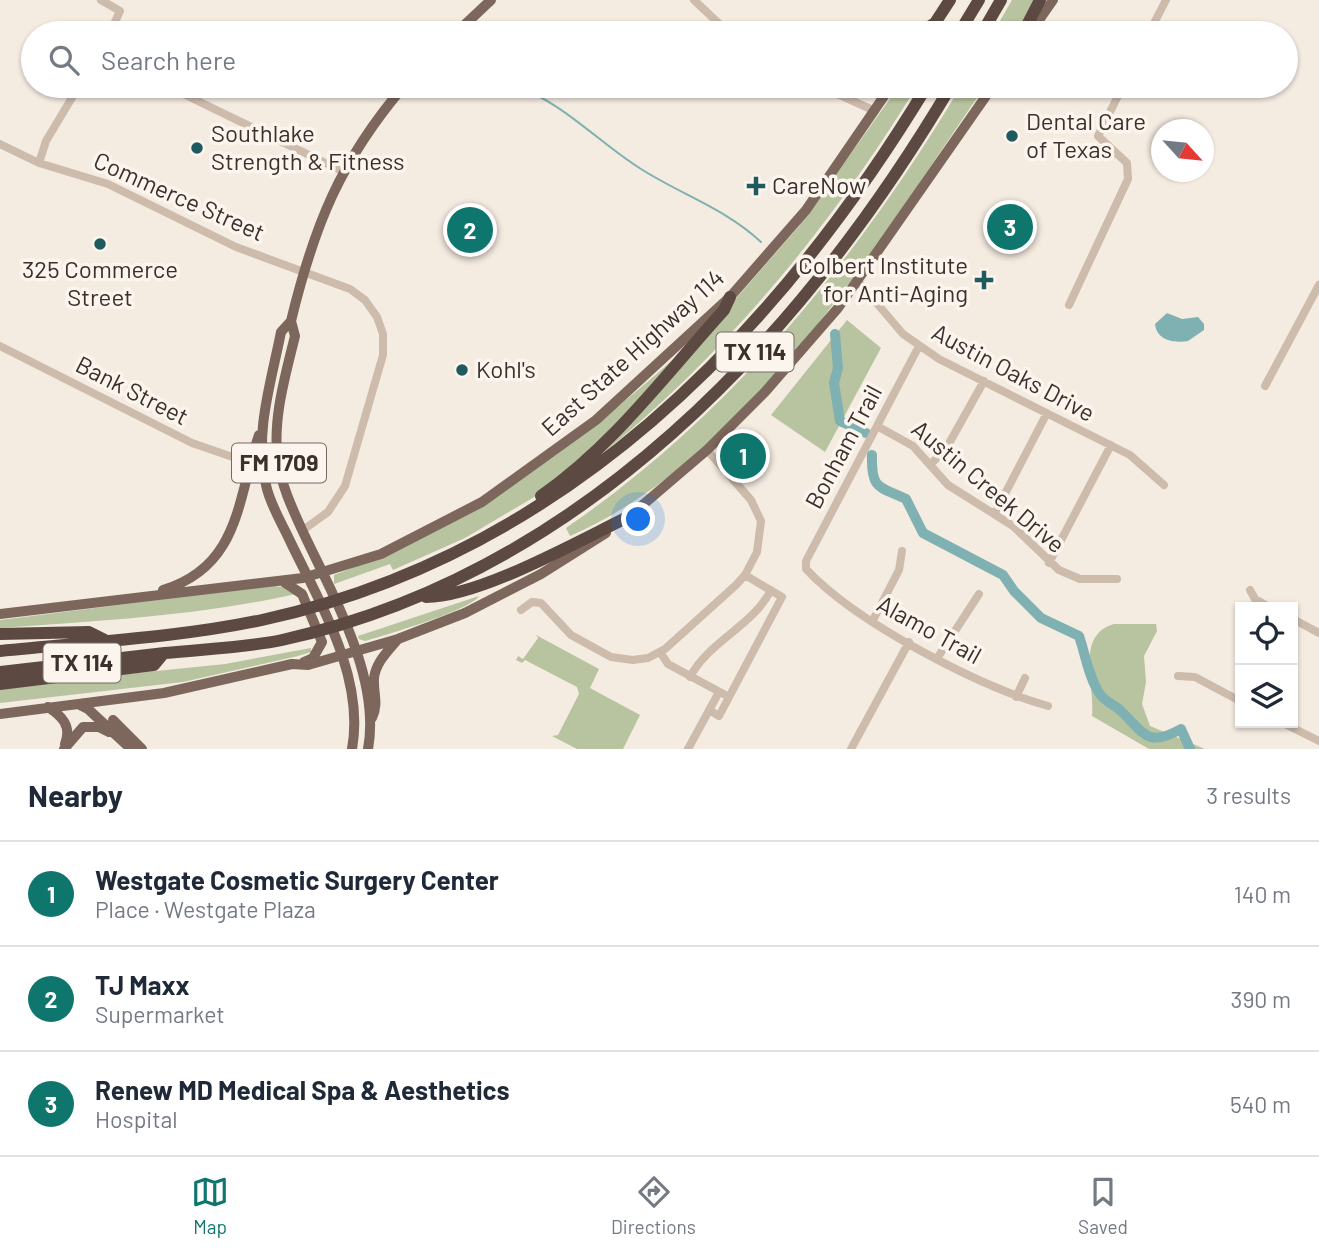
<!DOCTYPE html>
<html lang="en">
<head>
<meta charset="utf-8">
<style>
  :root { --surface:#fff; --page:#f2f2f3; --text:#1f2937; --muted:#747a83; --line:#e0e1e3; --accent:#0f766e }
  body { margin:0; font-family:Barlow,sans-serif; background:var(--page); color:var(--text) }
  .controls { position:absolute; right:21px; bottom:21px; display:grid; overflow:hidden; border-radius:0px; box-shadow:0 2px 5px #0004 }
  .controls button { width:63px; height:63px; display:grid; place-items:center; padding:0; border:0; border-bottom:2px solid var(--line); background:var(--surface); color:var(--text); font:35px sans-serif }
  .compass { position:absolute; left:1151px; top:119px; width:63px; height:63px; border-radius:50%; background:var(--surface); box-shadow:0 2px 5px #0004; rotate:117deg }
  .you { position:absolute; left:639px; top:520px; width:24px; height:24px; margin:-18px; border:5px solid #fff; border-radius:50%; background:#1a73e8; box-shadow:0 0 0 10px #1a73e833 }
  .badge { display:grid; place-items:center; width:46px; height:46px; border-radius:50%; background:var(--accent); color:#fff; font-size:23px; font-weight:700 }
  .pin { position:absolute; translate:-50% -50%; border:4px solid #fff; box-shadow:0 2px 7px #0006 }
  .list { margin:0; padding:0; list-style:none }
  h2 { display:flex; justify-content:space-between; align-items:center; height:91px; margin:0; padding:0 28px; font-size:30px }
  h2 small { font-size:23px; font-weight:400; color:var(--muted) }
  .list li { display:grid; grid-template-columns:46px 1fr auto; gap:21px; align-items:center; box-sizing:border-box; height:105px; padding:0 28px; border-top:2px solid var(--line) }
  .list b { display:block; font-size:26px; white-space:nowrap }
  .list p { margin:0; font-size:23px; white-space:nowrap; color:var(--muted) }
  .list em { font-size:23px; font-style:normal; color:var(--muted) }
  .icon { flex:none; width:38px; height:38px; fill:none; stroke:currentColor; stroke-width:2; stroke-linecap:round; stroke-linejoin:round }
  .map { position:relative; flex:none; width:1319px; height:749px; overflow:hidden }
  .search { position:absolute; background:var(--surface); box-shadow:0 2px 5px #0004; left:21px; right:21px; top:21px; height:77px; display:flex; align-items:center; gap:18px; box-sizing:border-box; padding:0 24px; border-radius:38px; color:var(--muted); font-size:26px }
  .sheet { height:406px; background:var(--surface) }
  nav { display:flex; justify-content:space-around; align-items:center; box-sizing:border-box; height:98px; border-top:2px solid var(--line); background:var(--surface); font-size:19px; color:var(--muted) }
  nav a { display:grid; justify-items:center; gap:4px }
  nav .on { color:var(--accent) }
  .map>svg:first-child { display:block }
</style>
</head>
<body>
<div class="map">
<svg width="1319" height="749" viewBox="0 0 1319 749">
  <rect width="100%" height="100%" fill="#f4ebe1"/>
  <path fill="#b8c4a0" d="M 1012,0 L 1039,0 L 1020,33 L 993,33 Z
    M 899,86 L 917,86 C 830,228 727,353 597,458 L 800,225 Z
    M 961,86 L 985,86 C 877,243 751,457 570,536 L 566,528 C 731,415 859,257 961,86 Z
    M 847,320 L 881,348 L 825,452 L 771,415 Z
    M 676,357 L 620,425 L 541,493 L 465,538 L 393,570 L 390,564 L 334,584 L 334,575 C 463,528 574,447 676,357 Z
    M 269,586 L 288,587 L 296,594 C 198,616 99,621 0,628 L 0,620 Z
    M 479,596 C 471,610 386,635 365,641 L 359,639 L 358,636 Z
    M 1114,624 L 1156,624 L 1157,631 L 1144,656 L 1146,682 L 1142,704 L 1150,726 L 1205,749 L 1149,749 L 1092,716 C 1095,684 1075,635 1114,624 Z
    M 536,635 L 599,669 L 590,688 L 640,715 L 623,749 L 577,749 L 552,736 L 558,735 L 579,694 L 577,687 L 525,660 L 522,663 L 516,660 L 518,656 L 523,659 L 538,638 Z
    M 311,648 L 311,652 L 298,656 L 183,682 L 0,703 L 0,687 L 225,664 Z"/>
  <path fill="#7fb0b2" d="M 1167,313 L 1182,319 L 1198,317 L 1204,324 L 1204,330 L 1188,341 C 1174,343 1157,341 1155,324 Z"/>
  <g fill="none" stroke-linecap="round" stroke-linejoin="round">
    <path stroke="#7fb0b2" stroke-width="2" d="M 515,86 C 563,102 599,143 641,169 C 682,195 726,209 761,242"/>
    <path stroke="#7fb0b2" stroke-width="10" d="M 835,334 L 838,368 L 834,383 L 840,421 L 866,433
      M 872,455 C 871,491 880,486 906,499 L 923,533 L 1003,575 L 1014,591 L 1041,618 L 1079,636 C 1085,653 1089,679 1100,694 C 1104,701 1115,705 1121,711 C 1144,733 1147,748 1181,729 L 1190,749"/>
    <path stroke="#cdbbac" stroke-width="8" d="M 101,0 L 120,11 L 110,33
      M 694,0 L 729,33
      M 1149,33 L 1166,0
      M 167,86 L 344,172
      M 820,86 L 875,111
      M 0,144 L 39,163 L 108,184 L 236,247 L 350,289 L 365,300 L 377,317 L 383,334 L 383,355 L 345,486 L 328,512 L 303,530
      M 39,163 L 46,141 L 79,86
      M 857,280 L 903,334 L 939,359 L 1130,455 L 1164,485
      M 1069,305 L 1128,179 L 1127,163 L 1098,136 L 1123,86
      M 0,346 L 192,443 L 250,463
      M 919,346 L 806,561 L 806,569 C 855,622 978,686 1048,706
      M 1265,386 L 1319,285
      M 877,426 L 913,446 L 948,485 L 1013,526 L 1059,570 L 1080,579 L 1117,579
      M 931,464 L 947,447 L 984,381
      M 995,513 L 1047,413
      M 1049,563 L 1111,445
      M 1250,590 L 1255,599 L 1269,607
      M 521,610 L 532,602 L 541,603 L 571,635 L 611,657 L 633,660 L 648,658 L 665,649 L 736,585 L 745,575 L 757,552 L 761,521 L 751,500 L 707,450
      M 1293,619 L 1319,633
      M 872,622 L 899,570 L 902,551
      M 660,652 L 668,664 L 729,697
      M 938,657 L 979,594
      M 1178,676 L 1195,677 L 1240,701
      M 690,677 C 709,641 753,626 771,590
      M 1016,697 L 1025,678
      M 709,710 L 719,716 L 782,597 L 745,575
      M 1283,723 L 1319,741
      M 688,749 L 719,692
      M 851,749 L 909,642"/>
    <path stroke="#7d675c" stroke-width="10" d="M 456,33 L 491,0
      M 1030,33 L 1053,0
      M 291,321 L 281,332 C 271,383 254,433 266,485 C 270,505 283,525 291,543 C 321,605 365,678 352,749
      M 625,520 L 707,450 L 765,392 L 838,308 L 993,86
      M 284,582 L 302,594 L 322,642 L 313,658 L 304,662
      M 163,590 C 241,566 237,498 259,435
      M 0,614 L 303,578 L 381,554 L 482,502 L 596,420 L 730,297 L 806,210 L 891,86
      M 78,704 L 88,709 L 131,749
      M 48,707 C 62,716 72,726 65,744
      M 0,714 L 164,693 L 292,664 L 308,665 L 398,639 L 465,613 L 541,574 L 606,533
      M 372,718 C 379,703 373,694 374,678 C 376,662 388,651 398,639
      M 113,720 L 142,749
      M 64,749 L 83,727 L 99,727 L 109,732
      M 368,749 C 381,678 333,596 303,532 C 293,510 282,487 278,462 C 272,420 285,377 295,336 L 291,321 C 314,226 340,161 404,86"/>
    <path stroke="#5c4a42" stroke-width="12" d="M 927,28 L 935,23 L 950,0
      M 959,33 L 979,0
      M 982,33 L 1001,0
      M 1023,33 L 1040,0
      M 541,496 C 614,445 665,375 724,310 L 730,297
      M 426,597 C 480,597 580,540 632,515
      M 0,634 L 89,632 L 105,640
      M 0,651 C 87,642 177,638 262,620 C 562,554 773,340 927,86
      M 0,672 C 55,666 110,659 165,653 C 204,649 244,648 282,640 C 581,574 800,340 951,86
      M 0,684 L 154,665 L 164,653"/>
  </g>
  <g fill="#1f5a5e" stroke="#fbf5ee" stroke-width="2.5">
    <circle cx="1012" cy="136" r="7"/>
    <circle cx="197" cy="148" r="7"/>
    <path d="M752.5 175.5h7v7h7v7h-7v7h-7v-7h-7v-7h7z"/>
    <circle cx="100" cy="244" r="7"/>
    <path d="M980.5 269.5h7v7h7v7h-7v7h-7v-7h-7v-7h7z"/>
    <circle cx="462" cy="370" r="7"/>
  </g>
  <g text-anchor="middle" stroke-width="7" stroke-linejoin="round" paint-order="stroke">
    <g fill="#fbf5ee" stroke="#756b66" stroke-width="2">
      <rect x="716.5" y="332.5" width="77" height="39" rx="5"/>
      <rect x="232" y="443.5" width="94" height="39" rx="5"/>
      <rect x="43.5" y="643.5" width="77" height="39" rx="5"/>
    </g>
    <g font-size="23" font-weight="bold" fill="#3b302b">
      <text x="755" y="360">TX 114</text>
      <text x="279" y="471">FM 1709</text>
      <text x="82" y="671">TX 114</text>
    </g>
    <g font-size="24" fill="#3b302b" stroke="#fbf5ee" text-anchor="start">
      <text x="1026" y="130">Dental Care<tspan x="1026" dy="28">of Texas</tspan></text>
      <text x="211" y="142">Southlake<tspan x="211" dy="28">Strength &amp; Fitness</tspan></text>
      <text x="772" y="194">CareNow</text>
      <text x="968" y="274" text-anchor="end">Colbert Institute<tspan x="968" dy="28">for Anti-Aging</tspan></text>
      <text x="100" y="278" text-anchor="middle">325 Commerce<tspan x="100" dy="28">Street</tspan></text>
      <text x="476" y="378">Kohl's</text>
    </g>
    <g font-size="24" fill="#3b302b" stroke="#fbf5ee">
      <text transform="translate(179 197) rotate(24)" y="8">Commerce Street</text>
      <text transform="translate(633 353) rotate(-42)" y="8">East State Highway 114</text>
      <text transform="translate(1013 373) rotate(28)" y="8">Austin Oaks Drive</text>
      <text transform="translate(132 391) rotate(27)" y="8">Bank Street</text>
      <text transform="translate(844 447) rotate(-62)" y="8">Bonham Trail</text>
      <text transform="translate(988 487) rotate(40)" y="8">Austin Creek Drive</text>
      <text transform="translate(929 630) rotate(29)" y="8">Alamo Trail</text>
    </g>
  </g>
</svg>
<div class="controls">
<button><svg class="icon" aria-label="locate" viewBox="0 0 24 24"><circle cx="12" cy="12" r="6"/><path d="M12 2v4M12 18v4M2 12h4M18 12h4"/></svg></button>
<button><svg class="icon" aria-label="layers" viewBox="0 0 24 24"><path d="M12 4l9 5-9 5-9-5zM3 14l9 5 9-5"/></svg></button>
</div>
<svg class="compass" viewBox="-18 -18 36 36"><path d="M0-13l5 13h-10z" fill="#e53935"/><path d="M0 13l5-13h-10z" fill="#747a83"/></svg>
<div class="you"></div>
<div class="pin badge" style="left:743px;top:456px">1</div>
<div class="pin badge" style="left:470px;top:230px">2</div>
<div class="pin badge" style="left:1010px;top:227px">3</div>
<div class="search"><svg class="icon" aria-label="search" viewBox="0 0 24 24"><circle cx="10" cy="10" r="6"/><path d="M15 15l6 6"/></svg>Search here</div>
</div>
<section class="sheet">
<h2>Nearby<small>3 results</small></h2>
<ul class="list">
<li><span class="badge">1</span><div><b>Westgate Cosmetic Surgery Center</b><p>Place · Westgate Plaza</p></div><em>140 m</em></li>
<li><span class="badge">2</span><div><b>TJ Maxx</b><p>Supermarket</p></div><em>390 m</em></li>
<li><span class="badge">3</span><div><b>Renew MD Medical Spa &amp; Aesthetics</b><p>Hospital</p></div><em>540 m</em></li>
</ul>
</section>
<nav>
<a class="on"><svg class="icon" aria-label="map" viewBox="0 0 24 24"><path d="M3 6l6-2 6 2 6-2v14l-6 2-6-2-6 2zM9 4v14M15 6v14"/></svg>Map</a>
<a><svg class="icon" aria-label="directions" viewBox="0 0 24 24"><path d="M12 3l9 9-9 9-9-9zM9 14v-3h6M13 9l2 2-2 2"/></svg>Directions</a>
<a><svg class="icon" aria-label="saved" viewBox="0 0 24 24"><path d="M7 4h10v16l-5-4-5 4z"/></svg>Saved</a>
</nav>
</body>
</html>
